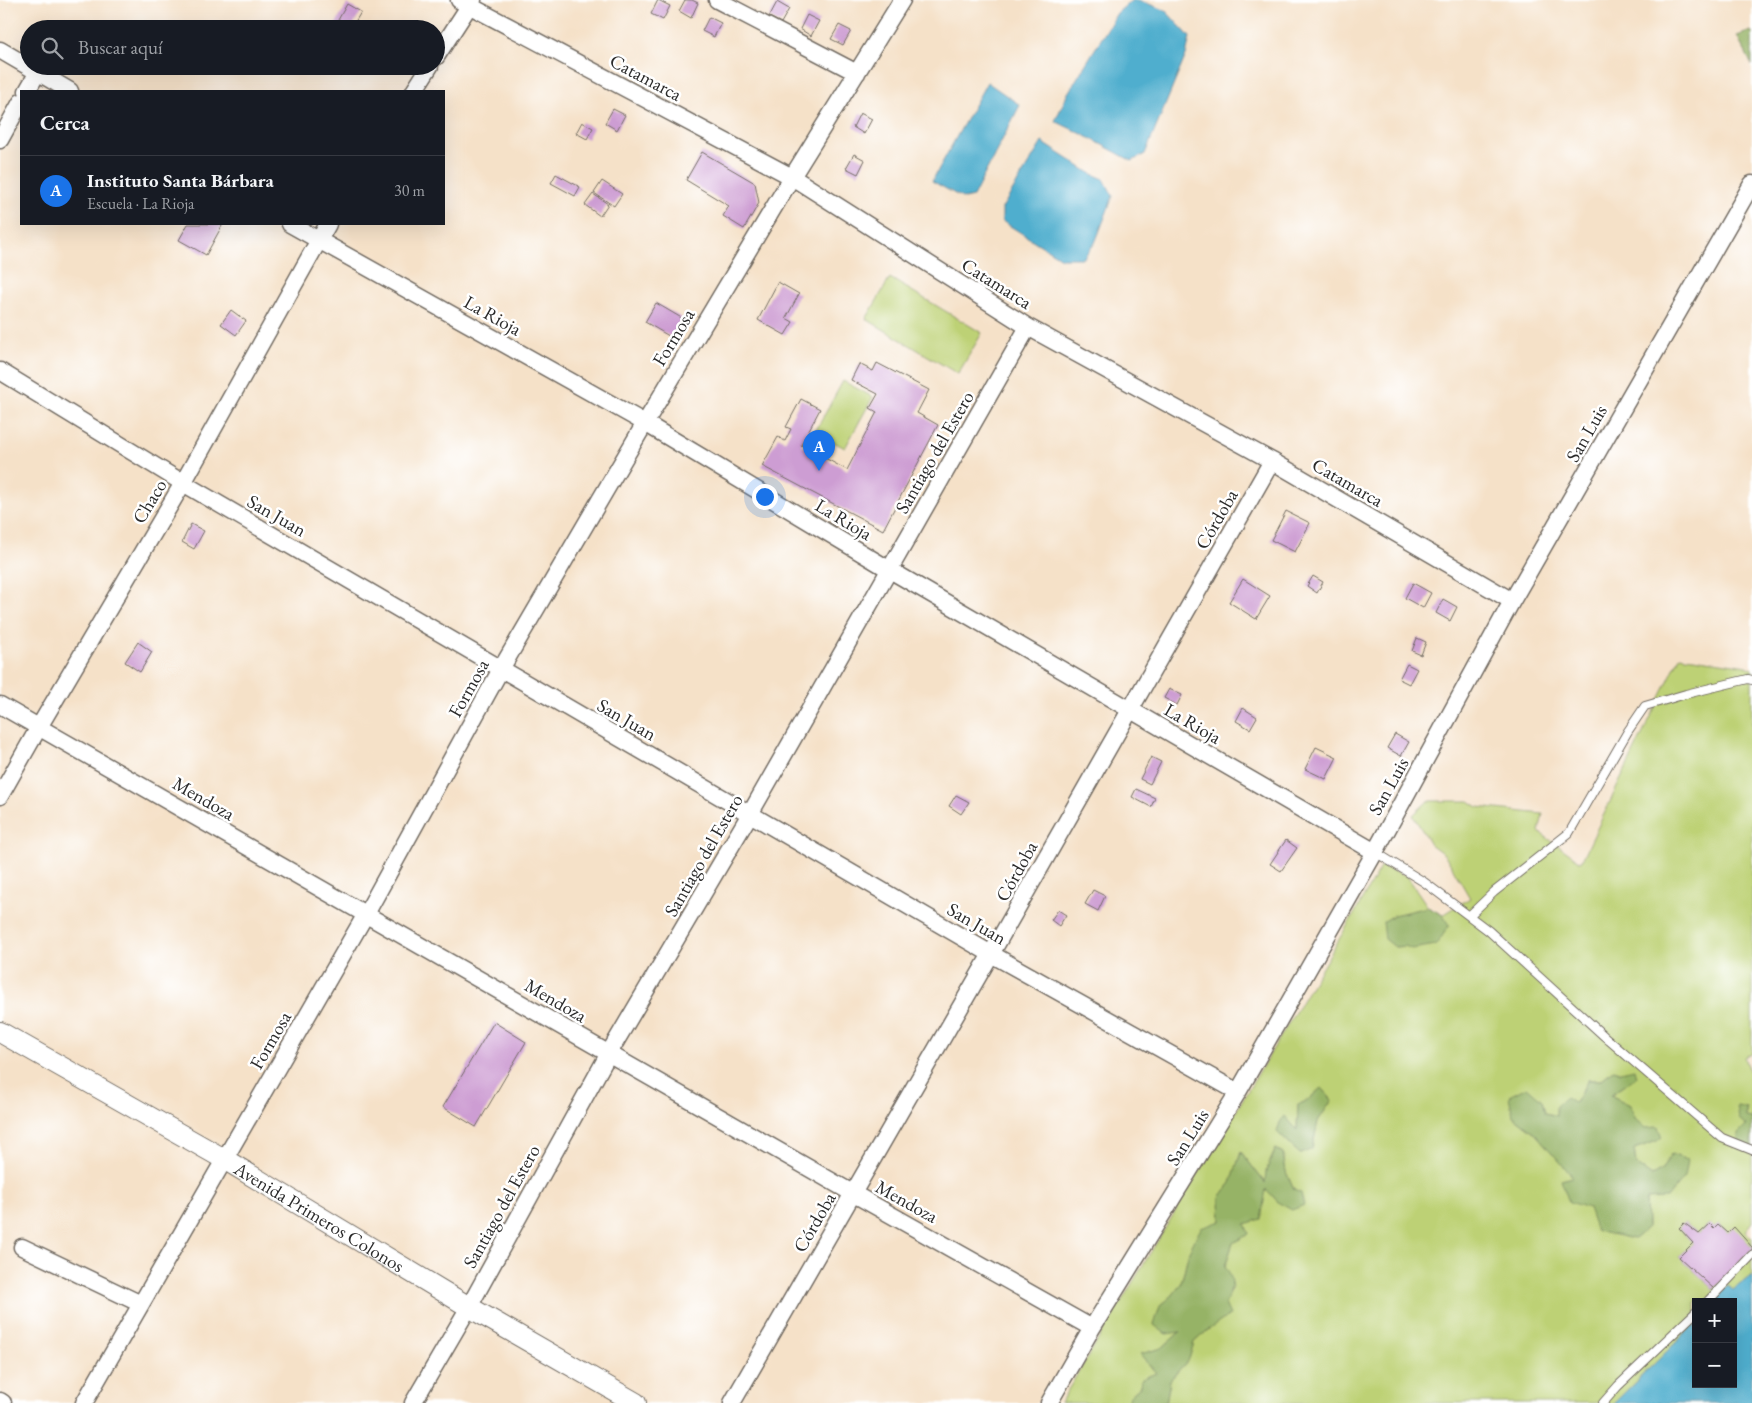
<!DOCTYPE html>
<html lang="es">
<head>
<meta charset="utf-8">
<style>
  :root { --surface:#171b24; --page:#242831; --text:#f1f3f6; --muted:#9ea1a6; --line:#363941; --accent:#1a73e8 }
  body { margin:0; font-family:"EB Garamond",serif; background:var(--page); color:var(--text) }
  .controls { position:absolute; right:15px; bottom:15px; display:grid; overflow:hidden; border-radius:0px; box-shadow:0 5px 20px #0002 }
  .controls button { width:45px; height:45px; display:grid; place-items:center; padding:0; border:0; border-bottom:1px solid var(--line); background:var(--surface); color:var(--text); font:25px sans-serif }
  .you { position:absolute; left:764px; top:496px; width:18px; height:18px; margin:-12px; border:4px solid #fff; border-radius:50%; background:#1a73e8; box-shadow:0 0 0 8px #1a73e833 }
  .badge { display:grid; place-items:center; width:32px; height:32px; border-radius:50%; background:var(--accent); color:#fff; font-size:16px; font-weight:700 }
  .pin { position:absolute; translate:-50% -41px; filter:drop-shadow(0 1px 2px #0008) }
  .pin::after { content:''; position:absolute; top:26px; width:18px; height:15px; background:inherit; clip-path:polygon(0 0,100% 0,50% 100%) }
  .list { margin:0; padding:0; list-style:none }
  h2 { display:flex; justify-content:space-between; align-items:center; height:65px; margin:0; padding:0 20px; font-size:21px }
  h2 small { font-size:16px; font-weight:400; color:var(--muted) }
  .list li { display:grid; grid-template-columns:32px 1fr auto; gap:15px; align-items:center; box-sizing:border-box; height:70px; padding:0 20px; border-top:1px solid var(--line) }
  .list b { display:block; font-size:19px; white-space:nowrap }
  .list p { margin:0; font-size:16px; white-space:nowrap; color:var(--muted) }
  .list em { font-size:16px; font-style:normal; color:var(--muted) }
  .icon { flex:none; width:28px; height:28px; fill:none; stroke:currentColor; stroke-width:2; stroke-linecap:round; stroke-linejoin:round }
  .map { position:relative; flex:none; width:1752px; height:1403px; overflow:hidden }
  .search { position:absolute; background:var(--surface); box-shadow:0 5px 20px #0002; left:20px; top:20px; width:425px; height:55px; display:flex; align-items:center; gap:12px; box-sizing:border-box; padding:0 18px; border-radius:28px; color:var(--muted); font-size:19px }
  .panel { position:absolute; background:var(--surface); box-shadow:0 5px 20px #0002; left:20px; top:90px; width:425px; height:135px; border-radius:0px }
  .map>svg:first-child { display:block }
</style>
</head>
<body>
<div class="map">
<svg width="1752" height="1403" viewBox="0 0 1752 1403">
  <rect width="100%" height="100%" fill="#fff"/>
  <filter id="ink" filterUnits="userSpaceOnUse"><feTurbulence type="fractalNoise" baseFrequency=".02" numOctaves="2"/><feDisplacementMap in="SourceGraphic" scale="10" xChannelSelector="R" yChannelSelector="G"/><feConvolveMatrix kernelMatrix="1 2 1 2 8 2 1 2 1" color-interpolation-filters="sRGB"/></filter>
  <filter id="wash" filterUnits="userSpaceOnUse"><feTurbulence type="fractalNoise" baseFrequency=".0096" numOctaves="4" result="noise"/><feDisplacementMap in="SourceGraphic" scale="20" xChannelSelector="R" yChannelSelector="G"/><feGaussianBlur stdDeviation="1.12" result="paint"/><feColorMatrix in="noise" values="0 0 0 0 0 0 0 0 0 0 0 0 0 0 0 0 0 1.4 0 .05"/><feComposite in="paint" operator="in"/></filter>
  <g filter="url(#wash)">
    <rect width="100%" height="100%" fill="#f5e1c8"/>
    <path fill="#bdd175" stroke="#747e50" fill-rule="evenodd" d="M 890,278 L 982,333 L 958,374 L 866,319 Z
      M 843,381 L 873,397 L 845,448 L 815,432 Z
      M 1680,656 L 1747,666 L 1752,669 L 1752,1054 L 1744,1057 L 1749,1072 L 1752,1070 L 1752,1118 L 1746,1118 L 1746,1108 L 1737,1106 L 1746,1125 L 1752,1150 L 1752,1222 L 1745,1231 L 1752,1238 L 1752,1247 L 1734,1228 L 1728,1233 L 1718,1224 L 1714,1228 L 1709,1224 L 1699,1234 L 1684,1223 L 1679,1228 L 1693,1243 L 1679,1257 L 1714,1289 L 1752,1249 L 1752,1275 L 1733,1290 L 1728,1286 L 1715,1302 L 1696,1302 L 1696,1323 L 1614,1403 L 1166,1403 L 1170,1380 L 1189,1359 L 1194,1342 L 1208,1330 L 1225,1304 L 1233,1287 L 1225,1266 L 1233,1243 L 1266,1188 L 1279,1203 L 1294,1190 L 1286,1172 L 1283,1153 L 1276,1149 C 1270,1160 1266,1170 1265,1183 L 1241,1152 L 1231,1183 L 1220,1197 L 1221,1221 L 1189,1251 L 1181,1284 L 1172,1296 L 1160,1306 L 1181,1331 L 1162,1348 L 1156,1373 L 1142,1379 L 1139,1388 L 1129,1397 L 1130,1403 L 1060,1403 L 1353,916 L 1381,866 L 1407,876 L 1428,907 L 1394,915 L 1383,922 L 1395,947 L 1406,946 L 1449,927 L 1443,915 L 1470,898 L 1445,855 L 1430,844 L 1413,815 L 1428,801 L 1469,801 L 1478,807 L 1543,814 L 1539,832 L 1581,862 ZM 1614,1069 L 1636,1077 L 1610,1095 L 1630,1105 L 1635,1118 L 1657,1141 L 1634,1149 L 1636,1165 L 1652,1176 L 1662,1170 L 1671,1154 L 1687,1160 L 1646,1199 L 1647,1227 L 1634,1239 L 1615,1234 L 1588,1208 L 1566,1191 L 1562,1180 L 1574,1177 L 1534,1132 L 1513,1116 L 1542,1100 L 1545,1113 L 1556,1116 L 1575,1103 L 1588,1080 L 1601,1080 ZM 1321,1088 L 1332,1100 L 1318,1121 L 1312,1149 L 1300,1154 L 1277,1132 L 1297,1130 L 1298,1105 L 1308,1100 Z"/>
    <path fill="#96b366" stroke="#606f48" d="M 1751,31 L 1752,32 L 1752,65 L 1737,36 Z
      M 1428,907 L 1443,915 L 1449,926 L 1436,945 L 1412,949 L 1405,946 L 1395,947 L 1385,939 L 1383,922 L 1394,915 Z
      M 1614,1069 L 1621,1072 L 1634,1069 L 1636,1077 L 1610,1095 L 1630,1105 L 1635,1118 L 1646,1128 L 1658,1127 L 1662,1137 L 1657,1141 L 1634,1149 L 1636,1165 L 1652,1176 L 1662,1170 L 1671,1154 L 1687,1160 L 1684,1177 L 1667,1198 L 1646,1199 L 1647,1228 L 1634,1239 L 1596,1231 L 1588,1208 L 1569,1202 L 1561,1180 L 1573,1177 L 1534,1132 L 1513,1116 L 1509,1096 L 1527,1087 L 1542,1100 L 1545,1113 L 1556,1116 L 1556,1106 L 1566,1097 L 1575,1103 L 1588,1080 L 1601,1080 Z
      M 1321,1088 L 1332,1100 L 1318,1121 L 1312,1149 L 1300,1154 L 1277,1132 L 1280,1122 L 1285,1116 L 1297,1130 L 1298,1105 L 1308,1100 Z
      M 1737,1106 L 1746,1108 L 1746,1117 L 1752,1118 L 1752,1150 L 1738,1144 L 1738,1133 L 1746,1125 L 1739,1119 Z
      M 1276,1149 L 1283,1153 L 1286,1172 L 1294,1190 L 1301,1193 L 1304,1205 L 1292,1210 L 1279,1203 L 1266,1189 L 1261,1219 L 1245,1224 L 1249,1234 L 1233,1243 L 1225,1266 C 1236,1281 1232,1288 1225,1304 L 1230,1315 L 1208,1330 L 1194,1342 L 1189,1359 L 1170,1380 L 1166,1403 L 1130,1403 L 1129,1397 L 1139,1388 L 1142,1379 L 1156,1373 L 1140,1354 L 1162,1348 L 1180,1332 L 1166,1334 L 1154,1325 L 1160,1306 L 1172,1296 L 1181,1284 L 1189,1251 L 1201,1228 L 1221,1221 L 1220,1197 L 1231,1183 L 1241,1152 L 1265,1183 L 1266,1171 Z"/>
    <path fill="#4faece" stroke="#3d6c7c" d="M 1132,0 L 1138,0 L 1165,10 L 1190,37 L 1186,55 L 1145,154 L 1132,161 L 1084,135 L 1055,121 L 1068,93 L 1117,13 Z
      M 987,82 L 1020,105 L 973,197 L 964,199 L 932,181 Z
      M 1042,142 L 1090,173 L 1104,179 L 1113,196 L 1095,243 L 1083,258 L 1061,258 L 1002,221 L 1002,208 Z
      M 1752,1275 L 1752,1403 L 1614,1403 L 1696,1323 L 1696,1384 L 1733,1384 L 1733,1302 L 1715,1302 L 1728,1286 L 1733,1290 Z"/>
    <g id="blocks">
      <path fill="#cd9dd3" d="M 658,0 L 670,6 L 663,20 L 651,14 Z
        M 685,0 L 692,0 L 698,3 L 691,18 L 679,11 Z
        M 777,2 L 789,9 L 781,23 L 769,17 Z
        M 347,4 L 361,12 L 351,29 L 333,29 Z
        M 807,15 L 819,21 L 811,36 L 800,29 Z
        M 709,17 L 721,23 L 714,37 L 702,31 Z
        M 839,25 L 851,31 L 843,45 L 831,39 Z
        M 613,109 L 625,115 L 617,130 L 605,123 Z
        M 860,113 L 872,119 L 864,134 L 853,127 Z
        M 582,122 L 593,128 L 587,139 L 576,133 Z
        M 702,152 L 755,183 L 759,203 L 744,229 L 723,216 L 729,206 L 686,180 Z
        M 854,154 L 865,160 L 858,174 L 846,168 Z
        M 556,174 L 580,187 L 575,196 L 551,183 Z
        M 602,181 L 622,194 L 614,206 L 594,193 Z
        M 593,194 L 608,204 L 600,216 L 585,205 Z
        M 188,224 L 223,224 L 206,255 L 179,240 Z
        M 778,282 L 799,294 L 786,318 L 793,322 L 785,335 L 758,320 Z
        M 656,303 L 685,320 L 674,339 L 645,322 Z
        M 231,310 L 246,321 L 236,335 L 221,324 Z
        M 877,363 L 929,390 L 917,413 L 938,425 L 883,530 L 762,466 L 778,437 L 785,441 L 791,429 L 786,427 L 801,399 L 820,409 L 801,445 L 847,470 L 877,412 L 870,408 L 878,394 L 851,380 L 859,364 L 873,371 Z
        M 1286,511 L 1310,523 L 1295,552 L 1271,540 Z
        M 191,524 L 204,531 L 194,549 L 182,542 Z
        M 1313,576 L 1323,582 L 1317,593 L 1307,586 Z
        M 1243,579 L 1270,596 L 1256,619 L 1229,602 Z
        M 1413,583 L 1431,593 L 1423,608 L 1405,598 Z
        M 1443,599 L 1457,607 L 1450,621 L 1436,613 Z
        M 1417,638 L 1426,642 L 1421,655 L 1412,651 Z
        M 138,642 L 152,652 L 140,672 L 125,662 Z
        M 1407,664 L 1417,669 L 1409,684 L 1399,679 Z
        M 1169,689 L 1182,695 L 1177,705 L 1164,698 Z
        M 1243,708 L 1257,717 L 1250,729 L 1236,721 Z
        M 1395,734 L 1409,742 L 1401,756 L 1387,748 Z
        M 1316,747 L 1337,757 L 1326,779 L 1305,769 Z
        M 1151,757 L 1161,762 L 1150,784 L 1140,779 Z
        M 1136,789 L 1155,798 L 1151,807 L 1132,797 Z
        M 956,795 L 969,802 L 961,814 L 949,806 Z
        M 1286,840 L 1297,848 L 1281,871 L 1270,864 Z
        M 1093,890 L 1105,896 L 1098,911 L 1085,904 Z
        M 1058,910 L 1066,915 L 1059,926 L 1051,920 Z
        M 494,1022 L 526,1042 L 476,1127 L 443,1107 Z
        M 1684,1223 L 1699,1234 L 1710,1224 L 1714,1228 L 1718,1224 L 1728,1233 L 1734,1227 L 1752,1247 L 1752,1249 L 1714,1289 L 1679,1257 L 1693,1243 L 1679,1228 Z"/>
    </g>
  </g>
  <g filter="url(#ink)">
    <use href="#blocks" fill-opacity="0" stroke="#726b62" stroke-width="1"/>
    <g fill="none" stroke-linecap="round" stroke-linejoin="round">
      <defs>
        <path id="service" d="M 1375,852 L 1424,882 L 1489,931 L 1604,1036 L 1722,1138 L 1752,1150
          M 1469,916 L 1494,892 L 1569,833 L 1628,731 L 1645,706 L 1686,694 L 1748,679 L 1752,680
          M 1707,1302 L 1752,1255
          M 1603,1403 L 1618,1386 L 1696,1312"/>
        <path id="minor" d="M 459,0 L 792,177 L 1028,327 L 1272,461 L 1512,601
          M 717,0 L 857,73
          M 0,50 L 70,91
          M 436,57 L 473,0
          M 27,91 L 38,72
          M 414,91 L 430,66
          M 0,140 L 21,102
          M 290,224 L 645,423 L 890,570 L 1375,852
          M 0,371 L 183,483 L 750,814 L 991,954 L 1238,1092
          M 0,705 L 854,1194 L 1092,1328
          M 0,796 L 39,727 L 183,483 L 328,224
          M 22,1247 L 141,1304
          M 0,1401 L 3,1403
          M 84,1403 L 366,914 L 501,669 L 645,423 L 792,177 L 902,0
          M 413,1403 L 469,1307 L 609,1053 L 750,814 L 1028,327
          M 732,1403 L 991,954 L 1272,461
          M 1049,1403 L 1092,1328 L 1238,1092 L 1375,852 L 1512,601 L 1752,184"/>
        <g id="tertiary">
          <path id="s1" d="M 0,1032 L 224,1159 L 469,1307 L 636,1403"/>
        </g>
      </defs>
      <use href="#service" stroke="#726b62" stroke-width="10"/>
      <use href="#minor" stroke="#726b62" stroke-width="19"/>
      <use href="#tertiary" stroke="#726b62" stroke-width="22"/>
      <use href="#service" stroke="#fff" stroke-width="8"/>
      <use href="#minor" stroke="#fff" stroke-width="16"/>
      <use href="#tertiary" stroke="#fff" stroke-width="20"/>
    </g>
  </g>
  <g text-anchor="middle" stroke-width="5" stroke-linejoin="round" paint-order="stroke">
    <g font-size="19" fill="#2b2b2b" stroke="#fff">
      <text transform="translate(646 77) rotate(28)" y="7">Catamarca</text>
      <text transform="translate(997 283) rotate(32)" y="7">Catamarca</text>
      <text transform="translate(493 315) rotate(29)" y="7">La Rioja</text>
      <text transform="translate(673 337) rotate(-59)" y="7">Formosa</text>
      <text transform="translate(1586 433) rotate(-60)" y="7">San Luis</text>
      <text transform="translate(934 452) rotate(-60)" y="7">Santiago del Estero</text>
      <text transform="translate(1348 482) rotate(30)" y="7">Catamarca</text>
      <text transform="translate(149 501) rotate(-59)" y="7">Chaco</text>
      <text transform="translate(277 515) rotate(30)" y="7">San Juan</text>
      <text transform="translate(844 519) rotate(31)" y="7">La Rioja</text>
      <text transform="translate(1216 519) rotate(-60)" y="7">Córdoba</text>
      <text transform="translate(468 688) rotate(-61)" y="7">Formosa</text>
      <text transform="translate(627 719) rotate(30)" y="7">San Juan</text>
      <text transform="translate(1193 723) rotate(30)" y="7">La Rioja</text>
      <text transform="translate(1388 786) rotate(-61)" y="7">San Luis</text>
      <text transform="translate(204 798) rotate(30)" y="7">Mendoza</text>
      <text transform="translate(703 855) rotate(-60)" y="7">Santiago del Estero</text>
      <text transform="translate(1016 871) rotate(-61)" y="7">Córdoba</text>
      <text transform="translate(977 923) rotate(30)" y="7">San Juan</text>
      <text transform="translate(556 1000) rotate(30)" y="7">Mendoza</text>
      <text transform="translate(270 1040) rotate(-60)" y="7">Formosa</text>
      <text transform="translate(1187 1137) rotate(-58)" y="7">San Luis</text>
      <text transform="translate(907 1201) rotate(29)" y="7">Mendoza</text>
      <text transform="translate(501 1206) rotate(-61)" y="7">Santiago del Estero</text>
      <text dy="7" stroke="none"><textPath href="#s1" startOffset="369">Avenida Primeros Colonos</textPath></text>
      <text transform="translate(814 1222) rotate(-60)" y="7">Córdoba</text>
    </g>
  </g>
</svg>
<div class="controls">
<button>+</button>
<button>−</button>
</div>
<div class="you"></div>
<div class="pin badge" style="left:819px;top:471px">A</div>
<div class="search"><svg class="icon" aria-label="search" viewBox="0 0 24 24"><circle cx="10" cy="10" r="6"/><path d="M15 15l6 6"/></svg>Buscar aquí</div>
<section class="panel">
<h2>Cerca<small></small></h2>
<ul class="list">
<li><span class="badge">A</span><div><b>Instituto Santa Bárbara</b><p>Escuela · La Rioja</p></div><em>30 m</em></li>
</ul>
</section>
</div>
</body>
</html>
